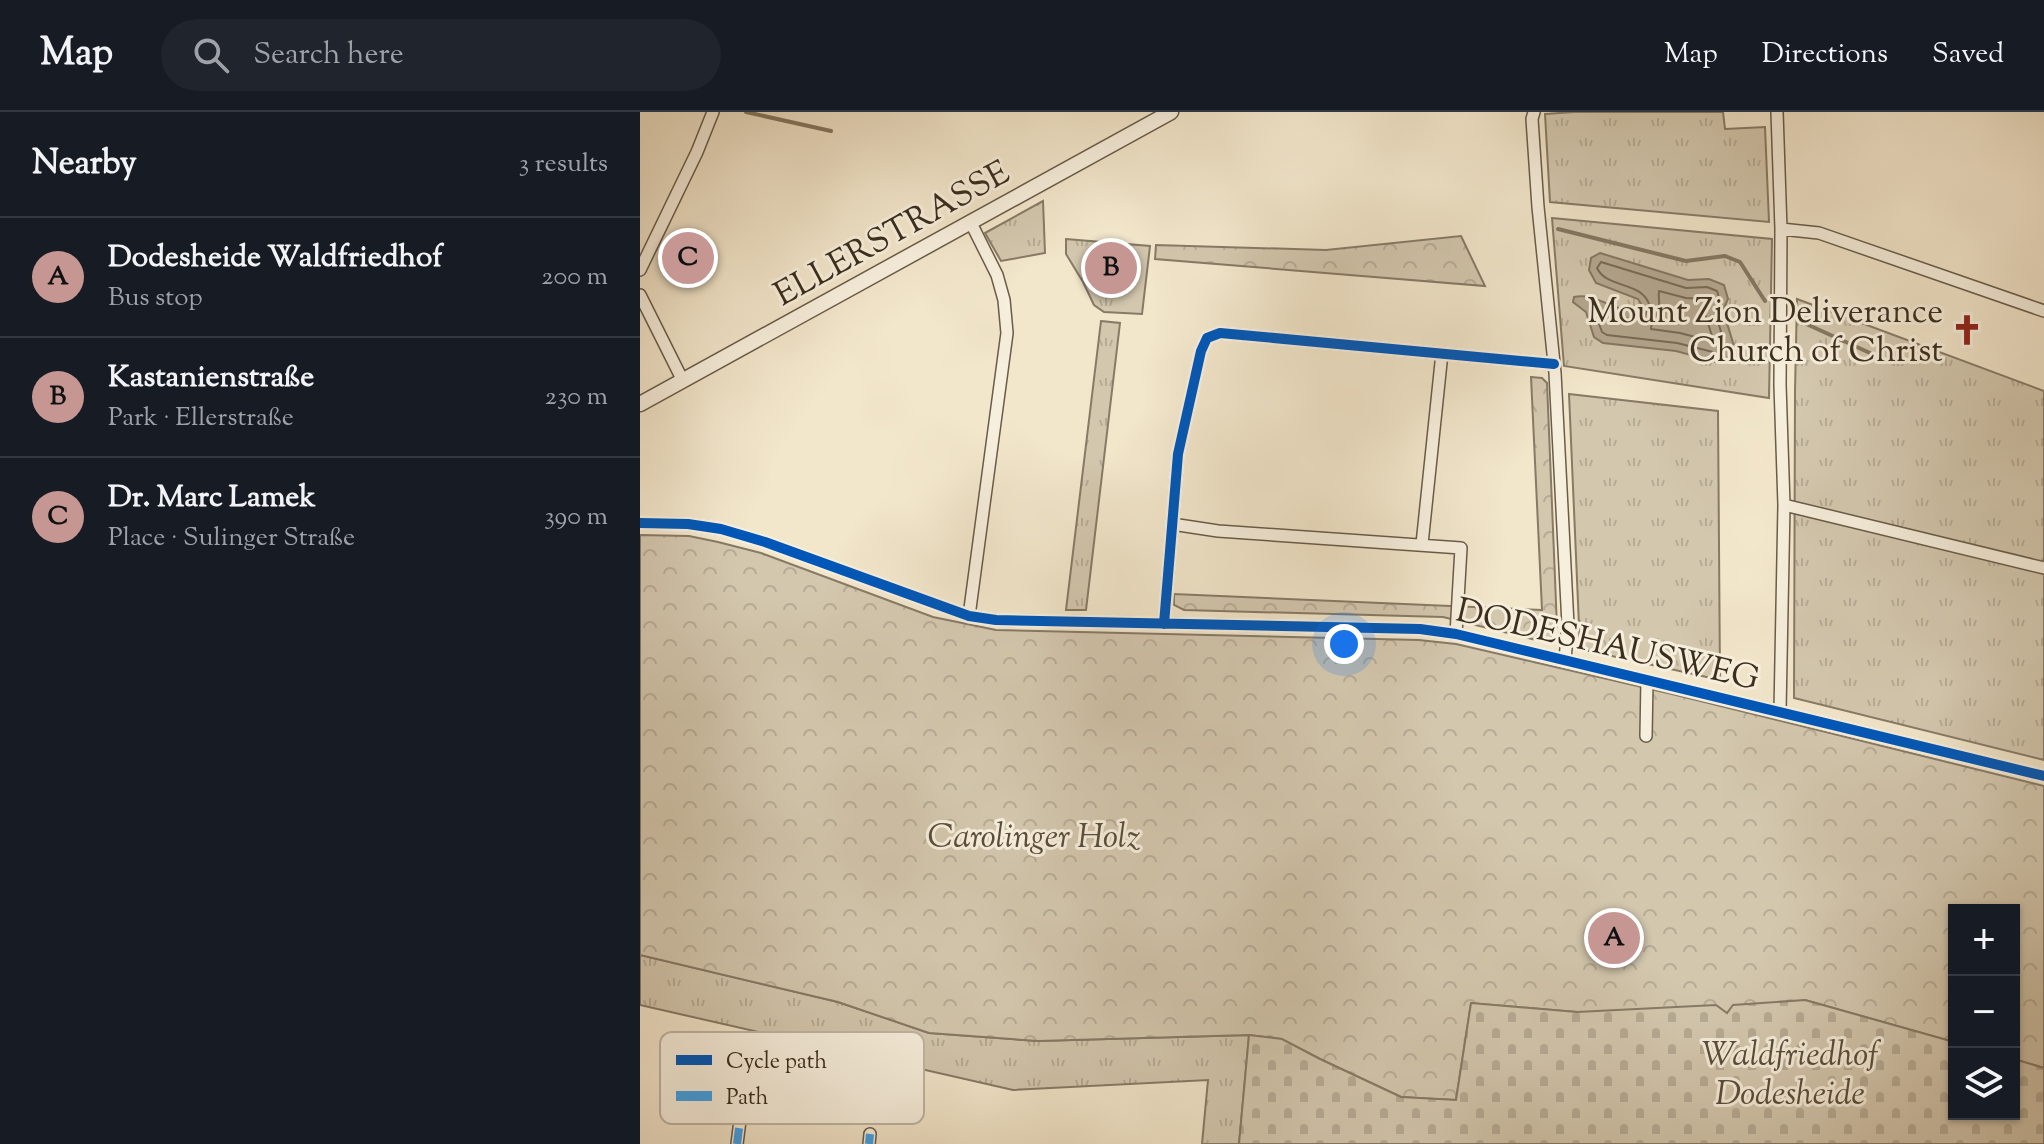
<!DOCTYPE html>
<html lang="en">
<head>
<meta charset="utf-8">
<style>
  :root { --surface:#171b24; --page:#20242c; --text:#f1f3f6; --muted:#9ea1a6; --line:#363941; --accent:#c59692 }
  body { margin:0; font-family:"Sorts Mill Goudy",serif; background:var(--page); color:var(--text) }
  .controls { position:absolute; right:24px; bottom:24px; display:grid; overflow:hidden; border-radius:0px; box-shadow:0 2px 6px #0004 }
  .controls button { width:72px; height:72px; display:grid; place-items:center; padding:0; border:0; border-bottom:2px solid var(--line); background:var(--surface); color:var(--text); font:40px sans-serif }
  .you { position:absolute; left:704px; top:532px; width:28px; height:28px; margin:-20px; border:6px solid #fff; border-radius:50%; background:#1a73e8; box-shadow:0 0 0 12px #1a73e833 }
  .badge { display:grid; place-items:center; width:52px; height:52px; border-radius:50%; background:var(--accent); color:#111; font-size:26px; font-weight:700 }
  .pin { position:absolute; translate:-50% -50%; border:4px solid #fff; box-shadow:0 2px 8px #0006 }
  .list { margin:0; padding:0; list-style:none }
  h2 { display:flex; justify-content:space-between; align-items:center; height:104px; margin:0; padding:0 32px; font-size:34px }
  h2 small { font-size:26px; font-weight:400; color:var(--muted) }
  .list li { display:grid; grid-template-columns:52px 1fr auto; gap:24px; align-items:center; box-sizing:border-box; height:120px; padding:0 32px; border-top:2px solid var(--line) }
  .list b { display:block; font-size:30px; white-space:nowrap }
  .list p { margin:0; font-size:26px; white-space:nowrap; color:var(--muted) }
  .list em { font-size:26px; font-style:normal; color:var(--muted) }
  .icon { flex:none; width:44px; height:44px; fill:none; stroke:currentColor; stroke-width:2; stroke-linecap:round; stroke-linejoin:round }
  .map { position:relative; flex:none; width:1404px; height:1032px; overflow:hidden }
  header { display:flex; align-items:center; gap:48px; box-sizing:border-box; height:112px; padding:0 40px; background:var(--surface); border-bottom:2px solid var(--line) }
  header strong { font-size:38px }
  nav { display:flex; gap:44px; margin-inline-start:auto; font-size:28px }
  .search { width:560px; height:72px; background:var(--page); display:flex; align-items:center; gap:20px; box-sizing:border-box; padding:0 28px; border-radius:44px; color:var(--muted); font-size:30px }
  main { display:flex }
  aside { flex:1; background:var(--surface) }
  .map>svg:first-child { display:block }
</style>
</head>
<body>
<header>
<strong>Map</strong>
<div class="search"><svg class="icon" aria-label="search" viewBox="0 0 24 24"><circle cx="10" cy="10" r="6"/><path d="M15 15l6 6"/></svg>Search here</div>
<nav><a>Map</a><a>Directions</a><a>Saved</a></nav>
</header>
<main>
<aside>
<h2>Nearby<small>3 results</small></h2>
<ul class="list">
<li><span class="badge">A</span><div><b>Dodesheide Waldfriedhof</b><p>Bus stop</p></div><em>200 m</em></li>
<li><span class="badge">B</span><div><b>Kastanienstraße</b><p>Park · Ellerstraße</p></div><em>230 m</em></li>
<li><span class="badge">C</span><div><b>Dr. Marc Lamek</b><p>Place · Sulinger Straße</p></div><em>390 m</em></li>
</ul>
</aside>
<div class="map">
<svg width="1404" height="1032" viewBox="0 0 1404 1032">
  <defs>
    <pattern id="grass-tufts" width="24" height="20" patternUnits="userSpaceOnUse" patternTransform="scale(2)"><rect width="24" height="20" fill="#d3c7ae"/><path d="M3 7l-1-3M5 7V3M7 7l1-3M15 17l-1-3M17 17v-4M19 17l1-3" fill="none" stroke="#b6ab95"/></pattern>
    <pattern id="forest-crowns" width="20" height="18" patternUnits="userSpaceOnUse" patternTransform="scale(2)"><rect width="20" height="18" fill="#d3c7ae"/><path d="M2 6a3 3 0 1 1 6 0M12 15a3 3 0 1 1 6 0" fill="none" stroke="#b6ab95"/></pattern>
    <pattern id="cemetery-stones" width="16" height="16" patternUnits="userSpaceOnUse" patternTransform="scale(2)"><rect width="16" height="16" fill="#d3c7ae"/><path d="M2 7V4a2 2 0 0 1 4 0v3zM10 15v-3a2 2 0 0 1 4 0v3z" fill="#b6ab95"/></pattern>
  </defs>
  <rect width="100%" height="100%" fill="#f2e6cb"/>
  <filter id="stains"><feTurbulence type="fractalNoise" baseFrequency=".0025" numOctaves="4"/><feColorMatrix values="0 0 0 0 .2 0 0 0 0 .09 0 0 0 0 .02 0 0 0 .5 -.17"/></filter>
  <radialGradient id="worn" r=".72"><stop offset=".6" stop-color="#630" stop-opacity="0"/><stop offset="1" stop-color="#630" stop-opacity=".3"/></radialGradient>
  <path fill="url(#grass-tufts)" stroke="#877a66" stroke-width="2" d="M 934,0 L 1083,0 L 1085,17 L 1125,15 L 1129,110 L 910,90 L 905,2 Z
    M 403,89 L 405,141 L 361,149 L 345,121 Z
    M 912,106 L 1132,127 L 1129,286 L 924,254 Z
    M 426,127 L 510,134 L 502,202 L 464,200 L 454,193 L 443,170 L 426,142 Z
    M 1157,187 L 1404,279 L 1404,648 L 1154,586 L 1155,279 Z
    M 461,209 L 480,211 L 446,498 L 426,498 Z
    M 929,282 L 1078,299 L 1080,568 L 940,537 Z
    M 0,843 L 198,890 L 289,921 L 398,929 L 609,923 L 599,1032 L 562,1032 L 568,968 L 373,978 L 0,893 Z"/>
  <path fill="url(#forest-crowns)" stroke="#877a66" stroke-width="2" d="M 821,124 L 845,174 L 515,147 L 516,133 L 686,138 Z
    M 891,265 L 902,266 L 907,271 L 917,515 L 911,526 L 900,529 L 803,505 L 544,498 L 534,493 L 534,482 L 902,498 Z
    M 0,423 L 49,424 L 78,430 L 121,441 L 293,505 L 356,518 L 779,528 L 816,532 L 1036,583 L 1404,674 L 1404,956 L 1374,947 L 1374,798 L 1314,798 L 1314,930 L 1165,888 L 1087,901 L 937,900 L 831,891 L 816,988 L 761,985 L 680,947 L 641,927 L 609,923 L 398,929 L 289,921 L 198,890 L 0,843 Z"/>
  <path fill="url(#cemetery-stones)" stroke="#877a66" stroke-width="2" d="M 1165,888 L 1314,930 L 1314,1002 L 1374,1002 L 1374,947 L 1404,956 L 1404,1032 L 599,1032 L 609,923 L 642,927 L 680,947 L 761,985 L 816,988 L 831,891 L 937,900 L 1076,893 L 1087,901 L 1093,893 Z"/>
  <path fill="#b4a790" stroke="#847762" stroke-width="2" d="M 960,141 L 1048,168 L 1069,167 L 1084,173 L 1088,187 L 1083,198 L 1094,234 L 1091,243 L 1080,251 L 1036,239 L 963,231 L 954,225 L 946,200 L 933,190 L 934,185 C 956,180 977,202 999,199 L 1001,192 L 998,187 L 956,171 L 949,158 L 951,146 Z"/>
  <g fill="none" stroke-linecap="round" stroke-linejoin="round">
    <path stroke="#786a57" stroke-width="2" d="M 961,150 L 1046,176 L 1067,175 L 1077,179 L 1079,186 L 1075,200 L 1085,233 L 1084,238 L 1077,241 L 1037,231 L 967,223 L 962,220 L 955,201 L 957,197 L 992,208 L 1005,204 L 1009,192 C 1001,169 967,177 957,156 Z
      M 1019,179 L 1046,186 L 1065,187 L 1065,202 L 1072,224 L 1071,227 L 1067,228 L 1040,221 L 1011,217 C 1011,209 1017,204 1019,196 C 1020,190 1018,185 1019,179 Z"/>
    <path stroke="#847762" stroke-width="4" d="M 106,0 L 191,19
      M 918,117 L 1046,149 L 1085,144 L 1100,150 L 1125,189
      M 1162,210 L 1230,241"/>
    <defs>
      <path id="minor" d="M 894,0 L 892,7 L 898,95 L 915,261 L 928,513 L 925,548
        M 1137,0 L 1141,117 L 1140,273 L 1144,393 L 1140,599
        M 1141,117 L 1179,121 L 1404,199
        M 0,158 L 57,40 L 73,0
        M 0,183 L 43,269
        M 1144,393 L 1404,456
        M 0,411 L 48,412 L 81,417 L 125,430 L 329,504 L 356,508 L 780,517 L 816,522 L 1404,664
        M 532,412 L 578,419 L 821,436 L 816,522
        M 782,432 L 802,241
        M 329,504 L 367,221 L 364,188 L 357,163 L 331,111
        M 524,512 L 538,342 L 561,239 L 567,226 L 580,221 L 914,252
        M 1006,624 L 1007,568
        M 97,1032 L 102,993
        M 229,1032 L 230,1022"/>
      <path id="tertiary" d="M 0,292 L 531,0"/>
    </defs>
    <use href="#minor" stroke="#695c49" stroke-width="14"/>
    <use href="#tertiary" stroke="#695c49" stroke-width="17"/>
    <use href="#minor" stroke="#f7efdd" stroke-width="11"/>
    <use href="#tertiary" stroke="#f7efdd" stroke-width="14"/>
    <path stroke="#3fa3ea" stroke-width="8" stroke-dasharray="16 8" stroke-linecap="butt" d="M 97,1032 L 102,993
      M 229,1032 L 230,1022"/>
    <defs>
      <path id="cycleway" d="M 0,411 L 48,412 L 81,417 L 125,430 L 329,504 L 356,508 L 780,517 L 816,522 L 1404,664
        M 524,512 L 538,342 L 561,239 L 567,226 L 580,221 L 914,252"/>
    </defs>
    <use href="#cycleway" stroke="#f7efdd" stroke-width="15"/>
    <use href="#cycleway" stroke="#0057b8" stroke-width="10"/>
  </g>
  <defs>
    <symbol id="church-bare" viewBox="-9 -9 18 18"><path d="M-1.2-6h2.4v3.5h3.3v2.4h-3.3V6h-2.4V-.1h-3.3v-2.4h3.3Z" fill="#8f2418" stroke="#f7efdd" stroke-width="2.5" paint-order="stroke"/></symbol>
  </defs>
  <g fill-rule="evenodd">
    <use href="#church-bare" x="1305" y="196" width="44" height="44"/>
  </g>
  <g text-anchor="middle" stroke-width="6" stroke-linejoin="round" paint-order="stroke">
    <g font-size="34" fill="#3b2e1e" stroke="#f7efdd">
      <text transform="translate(251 120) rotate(-29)" y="12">ELLERSTRASSE</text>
      <text transform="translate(968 531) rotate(13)" y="12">DODESHAUSWEG</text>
    </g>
    <g font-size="34" fill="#3b2e1e" stroke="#f7efdd" text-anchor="end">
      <text x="1303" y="210">Mount Zion Deliverance<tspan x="1303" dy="39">Church of Christ</tspan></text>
    </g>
    <g font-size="34" font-style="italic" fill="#594d3b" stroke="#f7efdd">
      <text x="394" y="735">Carolinger Holz</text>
      <text x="1150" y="953">Waldfriedhof<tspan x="1150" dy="39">Dodesheide</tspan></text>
    </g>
  </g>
  <rect x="20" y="920" width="264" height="92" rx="12" fill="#f7efdd" stroke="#bfb5a4" stroke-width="2"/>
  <rect x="36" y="943" width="36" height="10" fill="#0057b8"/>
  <rect x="36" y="979" width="36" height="10" fill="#3fa3ea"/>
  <g font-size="22" fill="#3b2e1e">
    <text x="86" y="956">Cycle path</text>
    <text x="86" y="992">Path</text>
  </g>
  <rect width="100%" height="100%" filter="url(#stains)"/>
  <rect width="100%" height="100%" fill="url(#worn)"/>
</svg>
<div class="controls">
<button>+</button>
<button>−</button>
<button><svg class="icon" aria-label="layers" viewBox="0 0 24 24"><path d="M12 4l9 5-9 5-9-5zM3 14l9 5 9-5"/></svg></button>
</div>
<div class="you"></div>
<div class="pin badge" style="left:974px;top:826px">A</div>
<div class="pin badge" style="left:471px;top:156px">B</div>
<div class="pin badge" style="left:48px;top:146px">C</div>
</div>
</main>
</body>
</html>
